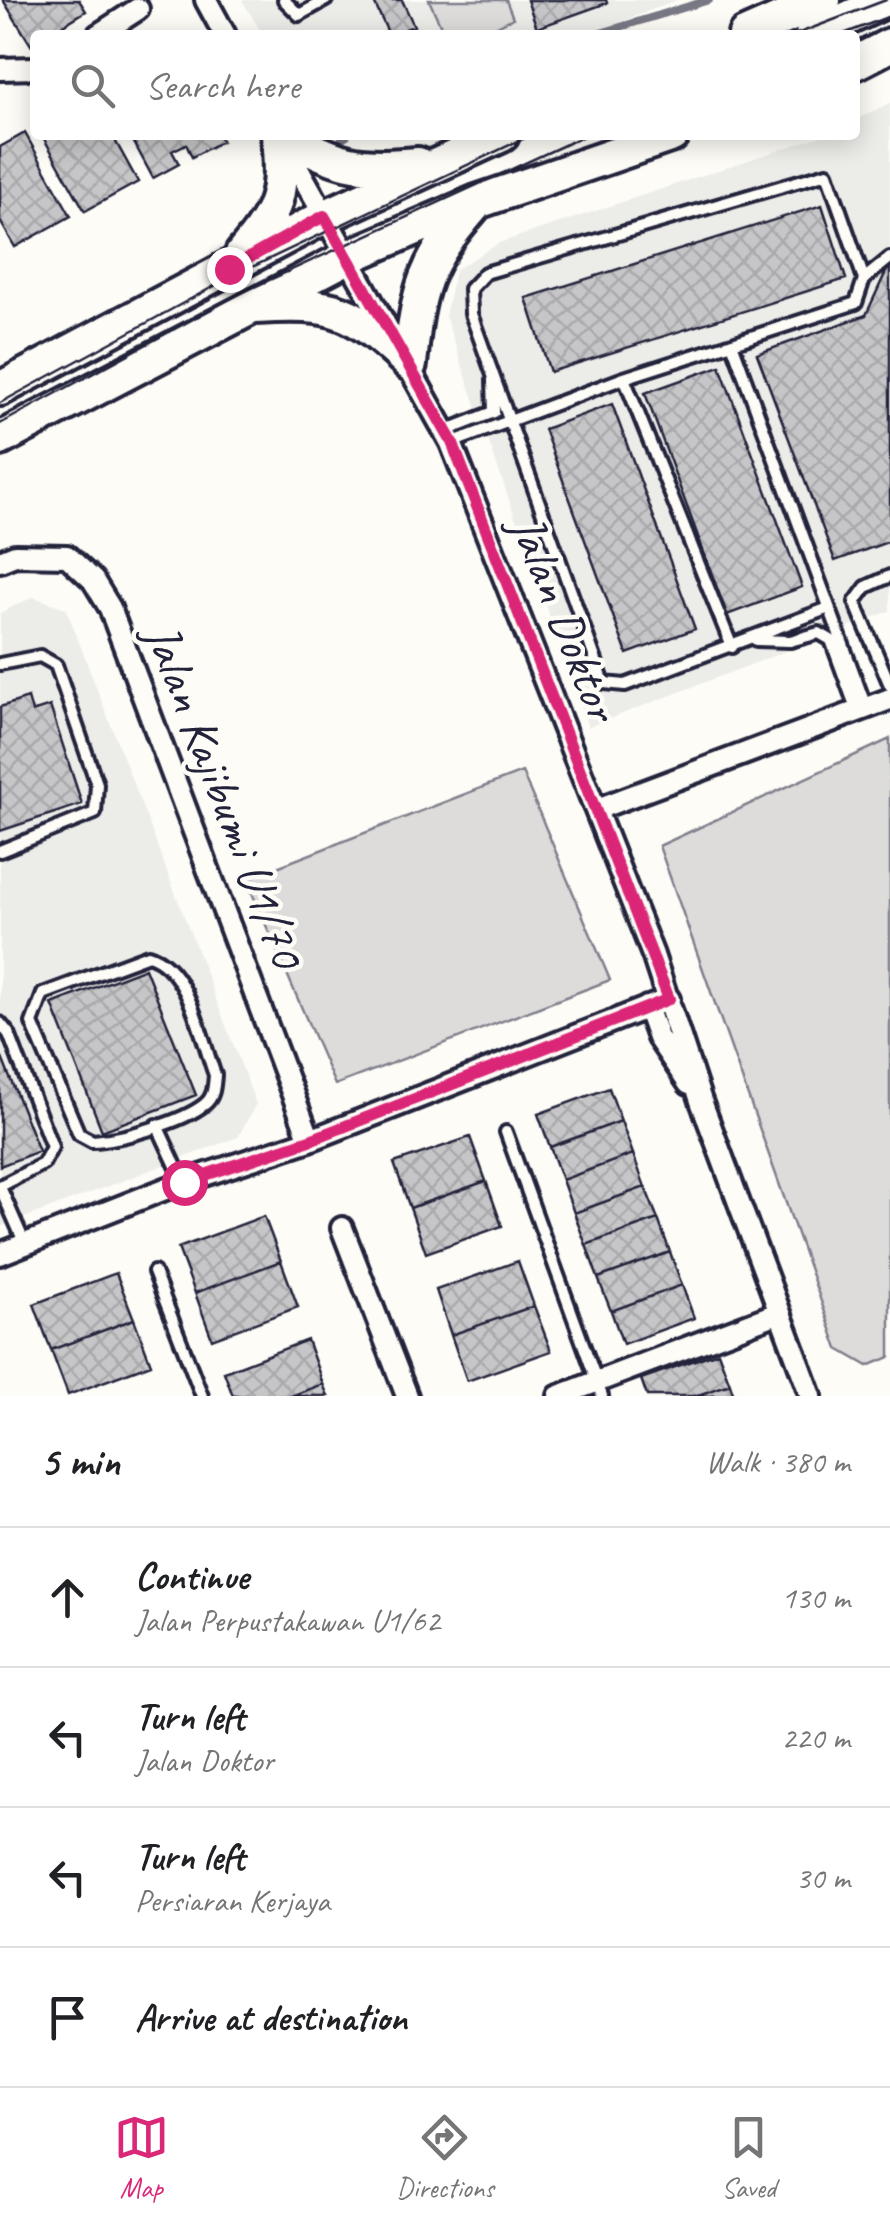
<!DOCTYPE html>
<html lang="en">
<head>
<meta charset="utf-8">
<style>
  :root { --surface:#fff; --page:#f6f6f6; --text:#202124; --muted:#757577; --line:#e0e0e0; --accent:#db2777 }
  body { margin:0; font-family:Caveat,sans-serif; background:var(--page); color:var(--text) }
  .stop { position:absolute; width:30px; height:30px; margin:-22px; border:8px solid #db2777; border-radius:50%; background:#fff }
  .stop.end { background:#db2777; border-color:#fff; box-shadow:0 2px 10px #0008 }
  .list { margin:0; padding:0; list-style:none }
  h2 { display:flex; justify-content:space-between; align-items:center; height:130px; margin:0; padding:0 40px; font-size:42px }
  h2 small { font-size:32px; font-weight:400; color:var(--muted) }
  .list li { display:grid; grid-template-columns:65px 1fr auto; gap:30px; align-items:center; box-sizing:border-box; height:140px; padding:0 40px; border-top:2px solid var(--line) }
  .list b { display:block; font-size:38px; white-space:nowrap }
  .list p { margin:0; font-size:32px; white-space:nowrap; color:var(--muted) }
  .list em { font-size:32px; font-style:normal; color:var(--muted) }
  .icon { flex:none; width:55px; height:55px; fill:none; stroke:currentColor; stroke-width:2; stroke-linecap:round; stroke-linejoin:round }
  .map { position:relative; flex:none; width:890px; height:1396px; overflow:hidden }
  .search { position:absolute; background:var(--surface); box-shadow:0 5px 25px #0003; left:30px; right:30px; top:30px; height:110px; display:flex; align-items:center; gap:25px; box-sizing:border-box; padding:0 35px; border-radius:10px; color:var(--muted); font-size:38px }
  .sheet { height:690px; background:var(--surface) }
  nav { display:flex; justify-content:space-around; align-items:center; box-sizing:border-box; height:140px; border-top:2px solid var(--line); background:var(--surface); font-size:28px; color:var(--muted) }
  nav a { display:grid; justify-items:center; gap:5px }
  nav .on { color:var(--accent) }
  .map>svg:first-child { display:block }
</style>
</head>
<body>
<div class="map">
<svg width="890" height="1396" viewBox="0 0 890 1396">
  <defs>
    <pattern id="building-cross-hatch" width="8" height="8" patternUnits="userSpaceOnUse" patternTransform="scale(2.5)"><rect width="8" height="8" fill="#c6c6c8"/><path d="M0 0l8 8M0 8l8-8" fill="none" stroke="#aaaaad"/></pattern>
  </defs>
  <rect width="100%" height="100%" fill="#fdfcf7"/>
  <filter id="ink" filterUnits="userSpaceOnUse"><feTurbulence type="fractalNoise" baseFrequency=".01" numOctaves="2"/><feDisplacementMap in="SourceGraphic" scale="20" xChannelSelector="R" yChannelSelector="G"/><feConvolveMatrix kernelMatrix="1 2 1 2 8 2 1 2 1" color-interpolation-filters="sRGB"/></filter>
  <g filter="url(#ink)">
    <path fill="#ecece9" d="M 242,0 L 677,0 L 587,35 L 263,35 Z
      M 890,103 L 890,611 L 588,727 L 445,316 L 455,270 L 499,243 L 824,135 L 855,135 L 855,120 Z
      M 33,597 L 66,608 L 256,1104 L 238,1137 L 0,1227 L 0,613 Z"/>
    <path fill="#dddcdb" stroke="#807f8b" stroke-width="2.5" d="M 429,0 L 506,0 L 513,18 L 479,35 L 445,35 Z
      M 890,739 L 890,1357 L 868,1366 L 838,1349 L 659,846 Z
      M 522,772 L 610,980 L 335,1085 L 246,879 Z"/>
    <g fill="none" stroke-linecap="round" stroke-linejoin="round">
      <path stroke="#787885" stroke-width="8" d="M 594,35 L 709,0
        M 342,138 L 347,135"/>
    </g>
    <path fill="url(#building-cross-hatch)" stroke="#22223b" stroke-width="2.5" d="M 3,0 L 79,0 L 86,11 L 47,35 L 35,35 L 31,45 Z
      M 373,0 L 402,0 L 414,26 L 389,35 Z
      M 527,0 L 606,0 L 607,3 L 537,28 Z
      M 25,133 L 71,216 L 15,247 L 0,221 L 0,147 Z
      M 42,135 L 118,135 L 116,142 L 138,182 L 85,211 Z
      M 130,135 L 219,135 L 222,141 L 192,157 L 186,144 L 172,151 L 179,164 L 153,178 Z
      M 822,205 L 846,279 L 550,372 L 526,298 Z
      M 890,263 L 890,541 L 835,561 L 757,354 L 866,315 Z
      M 720,366 L 802,587 L 727,615 L 645,393 Z
      M 612,404 L 695,629 L 627,654 L 544,429 Z
      M 28,698 L 32,712 L 50,706 L 82,804 L 0,831 L 0,707 Z
      M 145,968 L 196,1095 L 102,1131 L 52,1004 Z
      M 0,1053 L 39,1151 L 0,1166 Z
      M 609,1088 L 621,1121 L 550,1147 L 538,1114 Z
      M 621,1121 L 633,1154 L 562,1180 L 550,1147 Z
      M 470,1137 L 486,1181 L 410,1208 L 394,1163 Z
      M 633,1154 L 645,1187 L 574,1213 L 562,1180 Z
      M 486,1181 L 502,1226 L 426,1253 L 410,1208 Z
      M 645,1187 L 658,1219 L 586,1245 L 574,1213 Z
      M 264,1216 L 281,1261 L 195,1293 L 178,1248 Z
      M 658,1219 L 670,1252 L 598,1278 L 586,1245 Z
      M 670,1252 L 682,1285 L 611,1311 L 598,1278 Z
      M 281,1261 L 298,1307 L 212,1339 L 195,1293 Z
      M 518,1261 L 534,1306 L 451,1335 L 436,1290 Z
      M 116,1273 L 134,1319 L 51,1350 L 34,1304 Z
      M 682,1285 L 694,1318 L 623,1344 L 611,1311 Z
      M 534,1306 L 551,1351 L 467,1381 L 451,1335 Z
      M 134,1319 L 151,1364 L 68,1395 L 51,1350 Z
      M 307,1340 L 323,1384 L 291,1396 L 233,1396 L 224,1372 Z
      M 718,1352 L 730,1384 L 695,1396 L 647,1396 L 641,1379 Z
      M 323,1384 L 328,1396 L 291,1396 Z
      M 730,1384 L 734,1396 L 695,1396 Z"/>
    <g fill="none" stroke-linecap="round" stroke-linejoin="round">
      <defs>
        <path id="service" d="M 284,0 L 299,15 L 326,0
          M 732,343 L 866,707
          M 624,378 L 732,647
          M 445,431 L 494,412 L 493,380
          M 451,443 L 624,378 L 856,303 L 864,279 L 890,258
          M 890,576 L 866,587 L 855,602 L 890,685
          M 829,608 L 625,685 L 604,683 L 471,314 L 470,289 L 485,273 L 827,173 L 864,279
          M 756,640 L 790,641 L 819,633 L 831,640 L 857,711
          M 0,664 L 40,656 L 56,665 L 97,784 L 95,813 L 0,851
          M 148,955 C 189,967 201,1038 215,1075 C 214,1086 214,1097 205,1104 C 183,1122 120,1140 92,1141 L 79,1134 L 32,1023 L 43,994 Z
          M 0,1023 L 9,1034 L 52,1147 L 43,1164 L 0,1186
          M 157,1125 L 183,1181
          M 506,1132 L 602,1396
          M 0,1187 L 25,1244
          M 154,1272 L 202,1396"/>
        <path id="minor" d="M 206,0 L 225,35
          M 98,35 L 138,9
          M 0,69 L 35,68
          M 283,141 L 451,443 L 653,955 L 701,1101 L 811,1396
          M 0,561 L 15,555 L 67,556 L 93,580 L 110,608 L 310,1140
          M 597,809 L 890,699
          M 647,1007 L 658,1038 L 689,1084
          M 342,1228 L 407,1396
          M 0,1254 L 183,1182 L 310,1140 L 669,999
          M 559,1396 L 778,1313"/>
        <path id="primary" d="M 745,35 L 824,0
          M 812,35 L 887,0
          M 855,63 L 890,45
          M 285,135 C 339,164 355,170 418,164
          M 242,254 C 280,209 283,194 278,135
          M 255,307 C 338,302 351,309 410,364
          M 410,364 C 418,287 423,265 474,206
          M 0,389 L 324,217 L 502,135
          M 0,439 L 348,257 L 477,202 L 672,135"/>
      </defs>
      <use href="#service" stroke="#22223b" stroke-width="18"/>
      <use href="#minor" stroke="#22223b" stroke-width="28"/>
      <use href="#primary" stroke="#22223b" stroke-width="40"/>
      <use href="#service" stroke="#fdfcf7" stroke-width="10"/>
      <use href="#minor" stroke="#fdfcf7" stroke-width="20"/>
      <use href="#primary" stroke="#fdfcf7" stroke-width="32"/>
      <path stroke="#22223b" stroke-width="2.5" d="M 794,35 L 886,0
        M 841,35 L 890,16
        M 0,403 L 231,277 L 531,135
        M 0,424 L 241,293 L 586,135"/>
    </g>
  </g>
  <g fill="none" stroke-linecap="round" stroke-linejoin="round" filter="url(#ink)">
    <path stroke="#db2777" stroke-width="12" d="M 184,1182 L 310,1140 L 669,999 L 452,442 L 324,216 L 229,269"/>
  </g>
  <g text-anchor="middle" stroke-width="9" stroke-linejoin="round" paint-order="stroke">
    <g font-size="50" fill="#22223b" stroke="#fdfcf7">
      <text transform="translate(566 617) rotate(68)" y="18">Jalan Doktor</text>
      <text transform="translate(226 795) rotate(69)" y="18">Jalan Kajibumi U1/70</text>
    </g>
  </g>
</svg>
<div class="stop" style="left:184px;top:1182px"></div>
<div class="stop end" style="left:229px;top:269px"></div>
<div class="search"><svg class="icon" aria-label="search" viewBox="0 0 24 24"><circle cx="10" cy="10" r="6"/><path d="M15 15l6 6"/></svg>Search here</div>
</div>
<section class="sheet">
<h2>5 min<small>Walk · 380 m</small></h2>
<ul class="list">
<li><svg class="icon" aria-label="ahead" viewBox="0 0 24 24"><path d="M12 20V5M6 11l6-6 6 6"/></svg><div><b>Continue</b><p>Jalan Perpustakawan U1/62</p></div><em>130 m</em></li>
<li><svg class="icon" aria-label="left" viewBox="0 0 24 24"><path d="M17 20v-9H6M10 6l-5 5 5 5"/></svg><div><b>Turn left</b><p>Jalan Doktor</p></div><em>220 m</em></li>
<li><svg class="icon" aria-label="left" viewBox="0 0 24 24"><path d="M17 20v-9H6M10 6l-5 5 5 5"/></svg><div><b>Turn left</b><p>Persiaran Kerjaya</p></div><em>30 m</em></li>
<li><svg class="icon" aria-label="arrive" viewBox="0 0 24 24"><path d="M6 21V4h12l-3 4 3 4H6"/></svg><div><b>Arrive at destination</b></div></li>
</ul>
</section>
<nav>
<a class="on"><svg class="icon" aria-label="map" viewBox="0 0 24 24"><path d="M3 6l6-2 6 2 6-2v14l-6 2-6-2-6 2zM9 4v14M15 6v14"/></svg>Map</a>
<a><svg class="icon" aria-label="directions" viewBox="0 0 24 24"><path d="M12 3l9 9-9 9-9-9zM9 14v-3h6M13 9l2 2-2 2"/></svg>Directions</a>
<a><svg class="icon" aria-label="saved" viewBox="0 0 24 24"><path d="M7 4h10v16l-5-4-5 4z"/></svg>Saved</a>
</nav>
</body>
</html>
